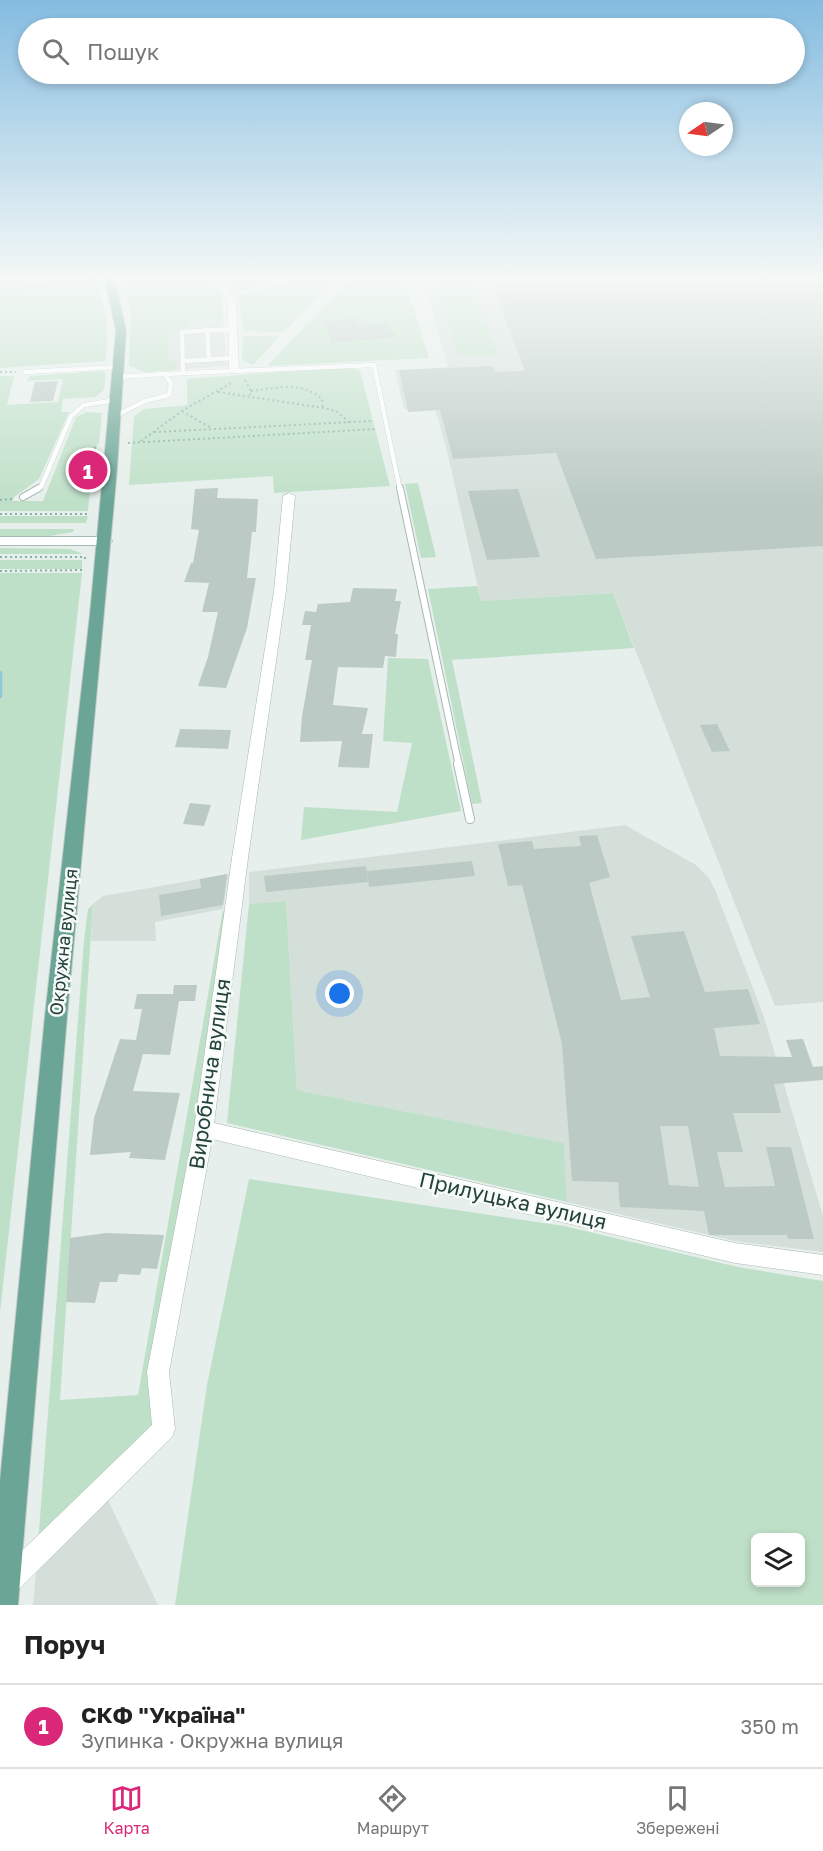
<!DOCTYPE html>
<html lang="uk">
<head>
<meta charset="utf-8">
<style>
  :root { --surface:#fff; --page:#f2f2f2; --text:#222; --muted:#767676; --line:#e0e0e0; --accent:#db2777 }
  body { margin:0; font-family:"Golos Text",sans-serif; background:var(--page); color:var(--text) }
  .controls { position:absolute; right:18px; bottom:18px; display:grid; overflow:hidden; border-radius:9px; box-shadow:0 3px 9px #0003 }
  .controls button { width:54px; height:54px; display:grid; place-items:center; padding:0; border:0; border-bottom:2px solid var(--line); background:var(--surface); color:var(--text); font:30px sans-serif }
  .compass { position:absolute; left:679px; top:102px; width:54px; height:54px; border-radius:50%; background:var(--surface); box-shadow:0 3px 9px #0003; rotate:257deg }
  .you { position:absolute; left:340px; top:994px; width:21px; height:21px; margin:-15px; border:4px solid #fff; border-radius:50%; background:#1a73e8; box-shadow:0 0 0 9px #1a73e833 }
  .badge { display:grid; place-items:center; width:39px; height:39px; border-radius:50%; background:var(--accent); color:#fff; font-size:20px; font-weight:700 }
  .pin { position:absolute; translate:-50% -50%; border:3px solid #fff; box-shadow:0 2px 6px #0006 }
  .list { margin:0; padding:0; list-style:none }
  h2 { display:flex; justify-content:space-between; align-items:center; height:78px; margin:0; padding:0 24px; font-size:26px }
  h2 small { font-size:20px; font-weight:400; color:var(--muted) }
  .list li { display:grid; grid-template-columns:39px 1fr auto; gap:18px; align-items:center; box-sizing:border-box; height:84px; padding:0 24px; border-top:2px solid var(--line) }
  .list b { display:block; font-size:22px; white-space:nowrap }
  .list p { margin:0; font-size:20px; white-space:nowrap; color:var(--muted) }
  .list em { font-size:20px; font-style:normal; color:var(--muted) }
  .icon { flex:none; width:33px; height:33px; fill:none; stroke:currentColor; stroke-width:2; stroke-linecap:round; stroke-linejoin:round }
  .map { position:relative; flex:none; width:823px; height:1605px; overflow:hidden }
  .search { position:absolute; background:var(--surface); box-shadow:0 3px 9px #0003; left:18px; right:18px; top:18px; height:66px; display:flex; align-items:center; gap:15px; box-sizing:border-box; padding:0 21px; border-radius:33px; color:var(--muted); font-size:22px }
  .sheet { height:162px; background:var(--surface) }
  nav { display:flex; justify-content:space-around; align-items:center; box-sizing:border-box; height:84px; border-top:2px solid var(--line); background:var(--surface); font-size:16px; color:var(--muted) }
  nav a { display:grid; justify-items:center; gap:3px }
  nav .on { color:var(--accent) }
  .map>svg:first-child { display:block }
</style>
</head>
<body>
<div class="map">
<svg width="823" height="1605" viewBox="0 0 823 1605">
  <rect width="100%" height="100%" fill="#e6efeb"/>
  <path fill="#d4dfda" d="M 423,279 L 823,279 L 823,1002 L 775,1006 L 613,593 L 481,601 L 448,455 L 435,409 L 404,409 L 395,370 L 448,367 Z
    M 223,320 L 227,366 L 176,370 L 176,361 L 168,361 L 168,331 L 186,330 L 186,322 Z
    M 625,825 L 696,865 L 709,878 L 716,892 L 764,1017 L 823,1216 L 823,1252 L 735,1241 L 567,1202 L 564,1143 L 297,1090 L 286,901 L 249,904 L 249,872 Z
    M 229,874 L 223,909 L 155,922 L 156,941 L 91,941 L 93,904 L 103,896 Z
    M 107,1498 L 158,1605 L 33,1605 L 37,1560 Z"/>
  <path fill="#bfe0c8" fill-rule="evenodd" d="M 0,279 L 96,279 C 105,306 111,333 105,361 L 0,368 Z
    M 123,279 L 210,279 L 222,298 L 223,320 L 187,322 L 186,330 L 168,331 L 168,361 L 176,361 L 176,370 L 145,372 L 129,366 L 131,312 Z
    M 228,279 L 287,279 L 236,292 Z
    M 301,279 L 335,279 L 284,332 L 243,331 L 238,295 Z
    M 350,279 L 404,279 L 429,358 L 267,366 Z
    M 434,279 L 469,279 L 498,354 L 459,356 Z
    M 243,336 L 280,336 L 253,365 L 242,360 Z
    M 347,367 L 360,371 L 390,486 L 274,493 L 273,476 L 129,485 L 134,416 L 144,409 L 187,405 L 187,379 Z
    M 101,371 L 106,374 L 104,390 L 95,397 L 63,399 L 61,412 L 69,412 L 39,479 L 14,497 L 12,501 L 43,501 L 76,417 L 87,412 L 102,413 L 99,443 L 88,457 L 87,462 L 77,463 L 76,478 L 86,478 L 90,490 L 88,511 L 0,511 L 0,376 L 14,376 L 7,405 L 58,402 L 63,379 L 27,381 L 30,376 Z
    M 418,483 L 436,557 L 421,558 L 405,484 Z
    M 0,516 L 88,516 L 86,523 L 0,523 Z
    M 0,529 L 74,529 L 73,532 L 50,536 L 0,536 Z
    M 0,548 L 70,549 L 83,554 L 0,554 Z
    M 0,560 L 82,560 L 82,569 L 0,569 Z
    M 0,573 L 82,573 L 0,1312 Z
    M 477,586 L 481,601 L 613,593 L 634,648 L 452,660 L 482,803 L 472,804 L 428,589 Z
    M 388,658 L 428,659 L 461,811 L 301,840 L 304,807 L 397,812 L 412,743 L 383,741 Z
    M 286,901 L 297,1090 L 564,1143 L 567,1202 L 227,1123 L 249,904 Z
    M 93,904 L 60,1400 L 138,1395 L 223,909 L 228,930 L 156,1429 L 38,1544 L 84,941 L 88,909 Z
    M 249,1179 L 564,1226 L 738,1267 L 823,1281 L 823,1605 L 175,1605 L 207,1385 ZM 756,1538 L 800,1538 L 800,1582 L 756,1582 Z"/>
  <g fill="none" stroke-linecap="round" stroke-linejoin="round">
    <path stroke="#8ec9d4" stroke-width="4.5" d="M 0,673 L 0,696"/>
  </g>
  <path fill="#bbcac4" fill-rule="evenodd" d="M 490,279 L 823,279 L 823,546 L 596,559 L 556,453 L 453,459 L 440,410 L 408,412 L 399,370 L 493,366 L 495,372 L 525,371 Z
    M 355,319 L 358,326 L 388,323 L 396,337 L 332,343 L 324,321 Z
    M 58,381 L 53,401 L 30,402 L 35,382 Z
    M 218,488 L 217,498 L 258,499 L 256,532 L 252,532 L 247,578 L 256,578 L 247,628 L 226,688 L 198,686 L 208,657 L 218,612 L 202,612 L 209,583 L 184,582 L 191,563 L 193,563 L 199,530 L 191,529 L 195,489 Z
    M 518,489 L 540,557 L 487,560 L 468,491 Z
    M 353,588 L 397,589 L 395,601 L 401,601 L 395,634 L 398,634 L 396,657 L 385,656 L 383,668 L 338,667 L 333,705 L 368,708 L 362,734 L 373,734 L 369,768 L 338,767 L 342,741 L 300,742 L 302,716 L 312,660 L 305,660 L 311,625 L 302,625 L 305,611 L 316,612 L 318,604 L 350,602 Z
    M 717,724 L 730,751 L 712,752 L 700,725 Z
    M 180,729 L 231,730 L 228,749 L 175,747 Z
    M 190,803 L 211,805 L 204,826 L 183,824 Z
    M 597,835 L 610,877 L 589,883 L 621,1000 L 650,997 L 631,936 L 684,931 L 705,992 L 748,989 L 760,1024 L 714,1028 L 720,1056 L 792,1057 L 786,1040 L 803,1039 L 813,1067 L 823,1066 L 823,1080 L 774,1084 L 781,1113 L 733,1113 L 743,1152 L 717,1152 L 725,1187 L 775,1186 L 766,1147 L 791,1147 L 814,1239 L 788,1239 L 787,1235 L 709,1235 L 704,1211 L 620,1207 L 618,1182 L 572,1181 L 562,1044 L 522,885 L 508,886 L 498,844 L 532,841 L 534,849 L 581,846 L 579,836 ZM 660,1126 L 688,1126 L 699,1187 L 669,1185 Z
    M 472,861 L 475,876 L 369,887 L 367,871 Z
    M 366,866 L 368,882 L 266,892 L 264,876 Z
    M 227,874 L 223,905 L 161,916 L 159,895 L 201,888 L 200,879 Z
    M 174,985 L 197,985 L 195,1001 L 179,1001 L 170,1055 L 143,1054 L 133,1091 L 180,1093 L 165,1160 L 129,1158 L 131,1152 L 90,1155 L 94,1118 L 120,1039 L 136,1040 L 142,1009 L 134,1009 L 137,994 L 173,994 Z
    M 106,1233 L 164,1235 L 157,1269 L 142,1268 L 140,1275 L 119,1274 L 117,1282 L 100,1282 L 95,1303 L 66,1302 L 70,1238 Z"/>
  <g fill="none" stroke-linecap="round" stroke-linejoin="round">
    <defs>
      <path id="lane-far2" d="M 207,330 L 209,360
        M 183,361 L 234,358
        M 25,372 L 118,367
        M 183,373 L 182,332 L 233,329
        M 165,374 L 374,365 L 400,490
        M 115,416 L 145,401 L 169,395 L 171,384 L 165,374 L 117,377
        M 36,490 L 41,487 L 71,416 L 84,405 L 116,400"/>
      <path id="lane-far1" d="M 400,488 L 459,766
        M 23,497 L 39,488"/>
      <path id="lane" d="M 458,764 L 470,819"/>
      <path id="street" d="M 215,279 L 223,279 L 236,304 L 239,370 L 234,373 L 229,370 L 228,304 Z
        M 289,493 L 295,496 L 286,591 L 248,858 L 214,1123 L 735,1243 L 823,1255 L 823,1275 L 735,1263 L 212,1139 L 169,1372 L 175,1429 L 172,1437 L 16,1592 L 7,1595 L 0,1593 L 0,1572 L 152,1425 L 147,1372 L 194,1129 L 232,858 L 274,591 L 283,496 Z"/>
      <path id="secondary" d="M 0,537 L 105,537 L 112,541 L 105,545 L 0,545 Z"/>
      <path id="primary" d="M 105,279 L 115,279 L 126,331 L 117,469 L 67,1016 L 18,1605 L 0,1605 L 0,1481 L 45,1016 L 90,614 L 116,331 Z"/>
    </defs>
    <use href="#lane-far2" stroke="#a8b8b2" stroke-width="5"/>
    <use href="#lane-far1" stroke="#a8b8b2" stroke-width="8"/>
    <use href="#lane" stroke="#a8b8b2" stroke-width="10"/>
    <use href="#street" stroke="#a8b8b2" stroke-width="1"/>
    <use href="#secondary" stroke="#a4bbb3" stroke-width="2"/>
    <use href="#primary" stroke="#c2cac8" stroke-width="2"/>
    <path stroke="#86b3a5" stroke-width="2" stroke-dasharray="2 3" stroke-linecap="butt" d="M 0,291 L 93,279
      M 0,372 L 16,372
      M 245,380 L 251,391 L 250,398
      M 251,391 C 276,388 302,381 322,399 L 323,408
      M 218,392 L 323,408 L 336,411 L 349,422
      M 182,411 L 211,428
      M 154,432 L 373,421
      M 141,441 L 182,411 L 231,383
      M 128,443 L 376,429
      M 92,488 L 90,466 L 96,445
      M 0,500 L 13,499
      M 0,514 L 90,514
      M 0,557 L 85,557 L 85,560
      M 0,571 L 85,570"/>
    <use href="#lane-far2" stroke="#fff" stroke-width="4.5"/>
    <use href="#lane-far1" stroke="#fff" stroke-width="6"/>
    <use href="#lane" stroke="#fff" stroke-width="8"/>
    <use href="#street" fill="#fff" fill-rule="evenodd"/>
    <use href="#secondary" fill="#fff" fill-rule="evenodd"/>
    <use href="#primary" fill="#6aa596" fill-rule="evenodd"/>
  </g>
  <linearGradient id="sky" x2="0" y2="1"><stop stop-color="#84bce0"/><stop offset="0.55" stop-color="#f4f8f6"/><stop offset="1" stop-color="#f4f8f6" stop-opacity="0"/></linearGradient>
  <rect width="823" height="504" fill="url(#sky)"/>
  <g text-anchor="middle" stroke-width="5" stroke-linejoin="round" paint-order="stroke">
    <g font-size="18" fill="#24423a" stroke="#f7fbf9">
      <text transform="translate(64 942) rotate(-84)" y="6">Окружна вулиця</text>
    </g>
    <g font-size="21" fill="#24423a" stroke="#f7fbf9">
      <text transform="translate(210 1074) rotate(-82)" y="7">Виробнича вулиця</text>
      <text transform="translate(513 1201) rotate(13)" y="7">Прилуцька вулиця</text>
    </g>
  </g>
</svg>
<div class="controls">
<button><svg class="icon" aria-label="layers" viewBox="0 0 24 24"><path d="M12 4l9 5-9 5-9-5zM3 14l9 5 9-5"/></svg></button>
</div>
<svg class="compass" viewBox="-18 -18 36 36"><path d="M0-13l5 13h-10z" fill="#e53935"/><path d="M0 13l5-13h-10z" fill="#767676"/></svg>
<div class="you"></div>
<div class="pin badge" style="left:88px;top:470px">1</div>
<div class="search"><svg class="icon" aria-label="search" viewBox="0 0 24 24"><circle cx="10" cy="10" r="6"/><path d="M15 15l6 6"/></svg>Пошук</div>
</div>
<section class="sheet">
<h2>Поруч<small></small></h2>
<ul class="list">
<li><span class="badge">1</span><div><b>СКФ &quot;Україна&quot;</b><p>Зупинка · Окружна вулиця</p></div><em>350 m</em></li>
</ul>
</section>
<nav>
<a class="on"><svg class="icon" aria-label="map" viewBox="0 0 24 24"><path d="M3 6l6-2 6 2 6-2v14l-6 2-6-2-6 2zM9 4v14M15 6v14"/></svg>Карта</a>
<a><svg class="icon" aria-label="directions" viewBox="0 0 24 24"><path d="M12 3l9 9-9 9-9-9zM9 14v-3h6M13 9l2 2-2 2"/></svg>Маршрут</a>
<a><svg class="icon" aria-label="saved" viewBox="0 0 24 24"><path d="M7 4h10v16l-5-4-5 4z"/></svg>Збережені</a>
</nav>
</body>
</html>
